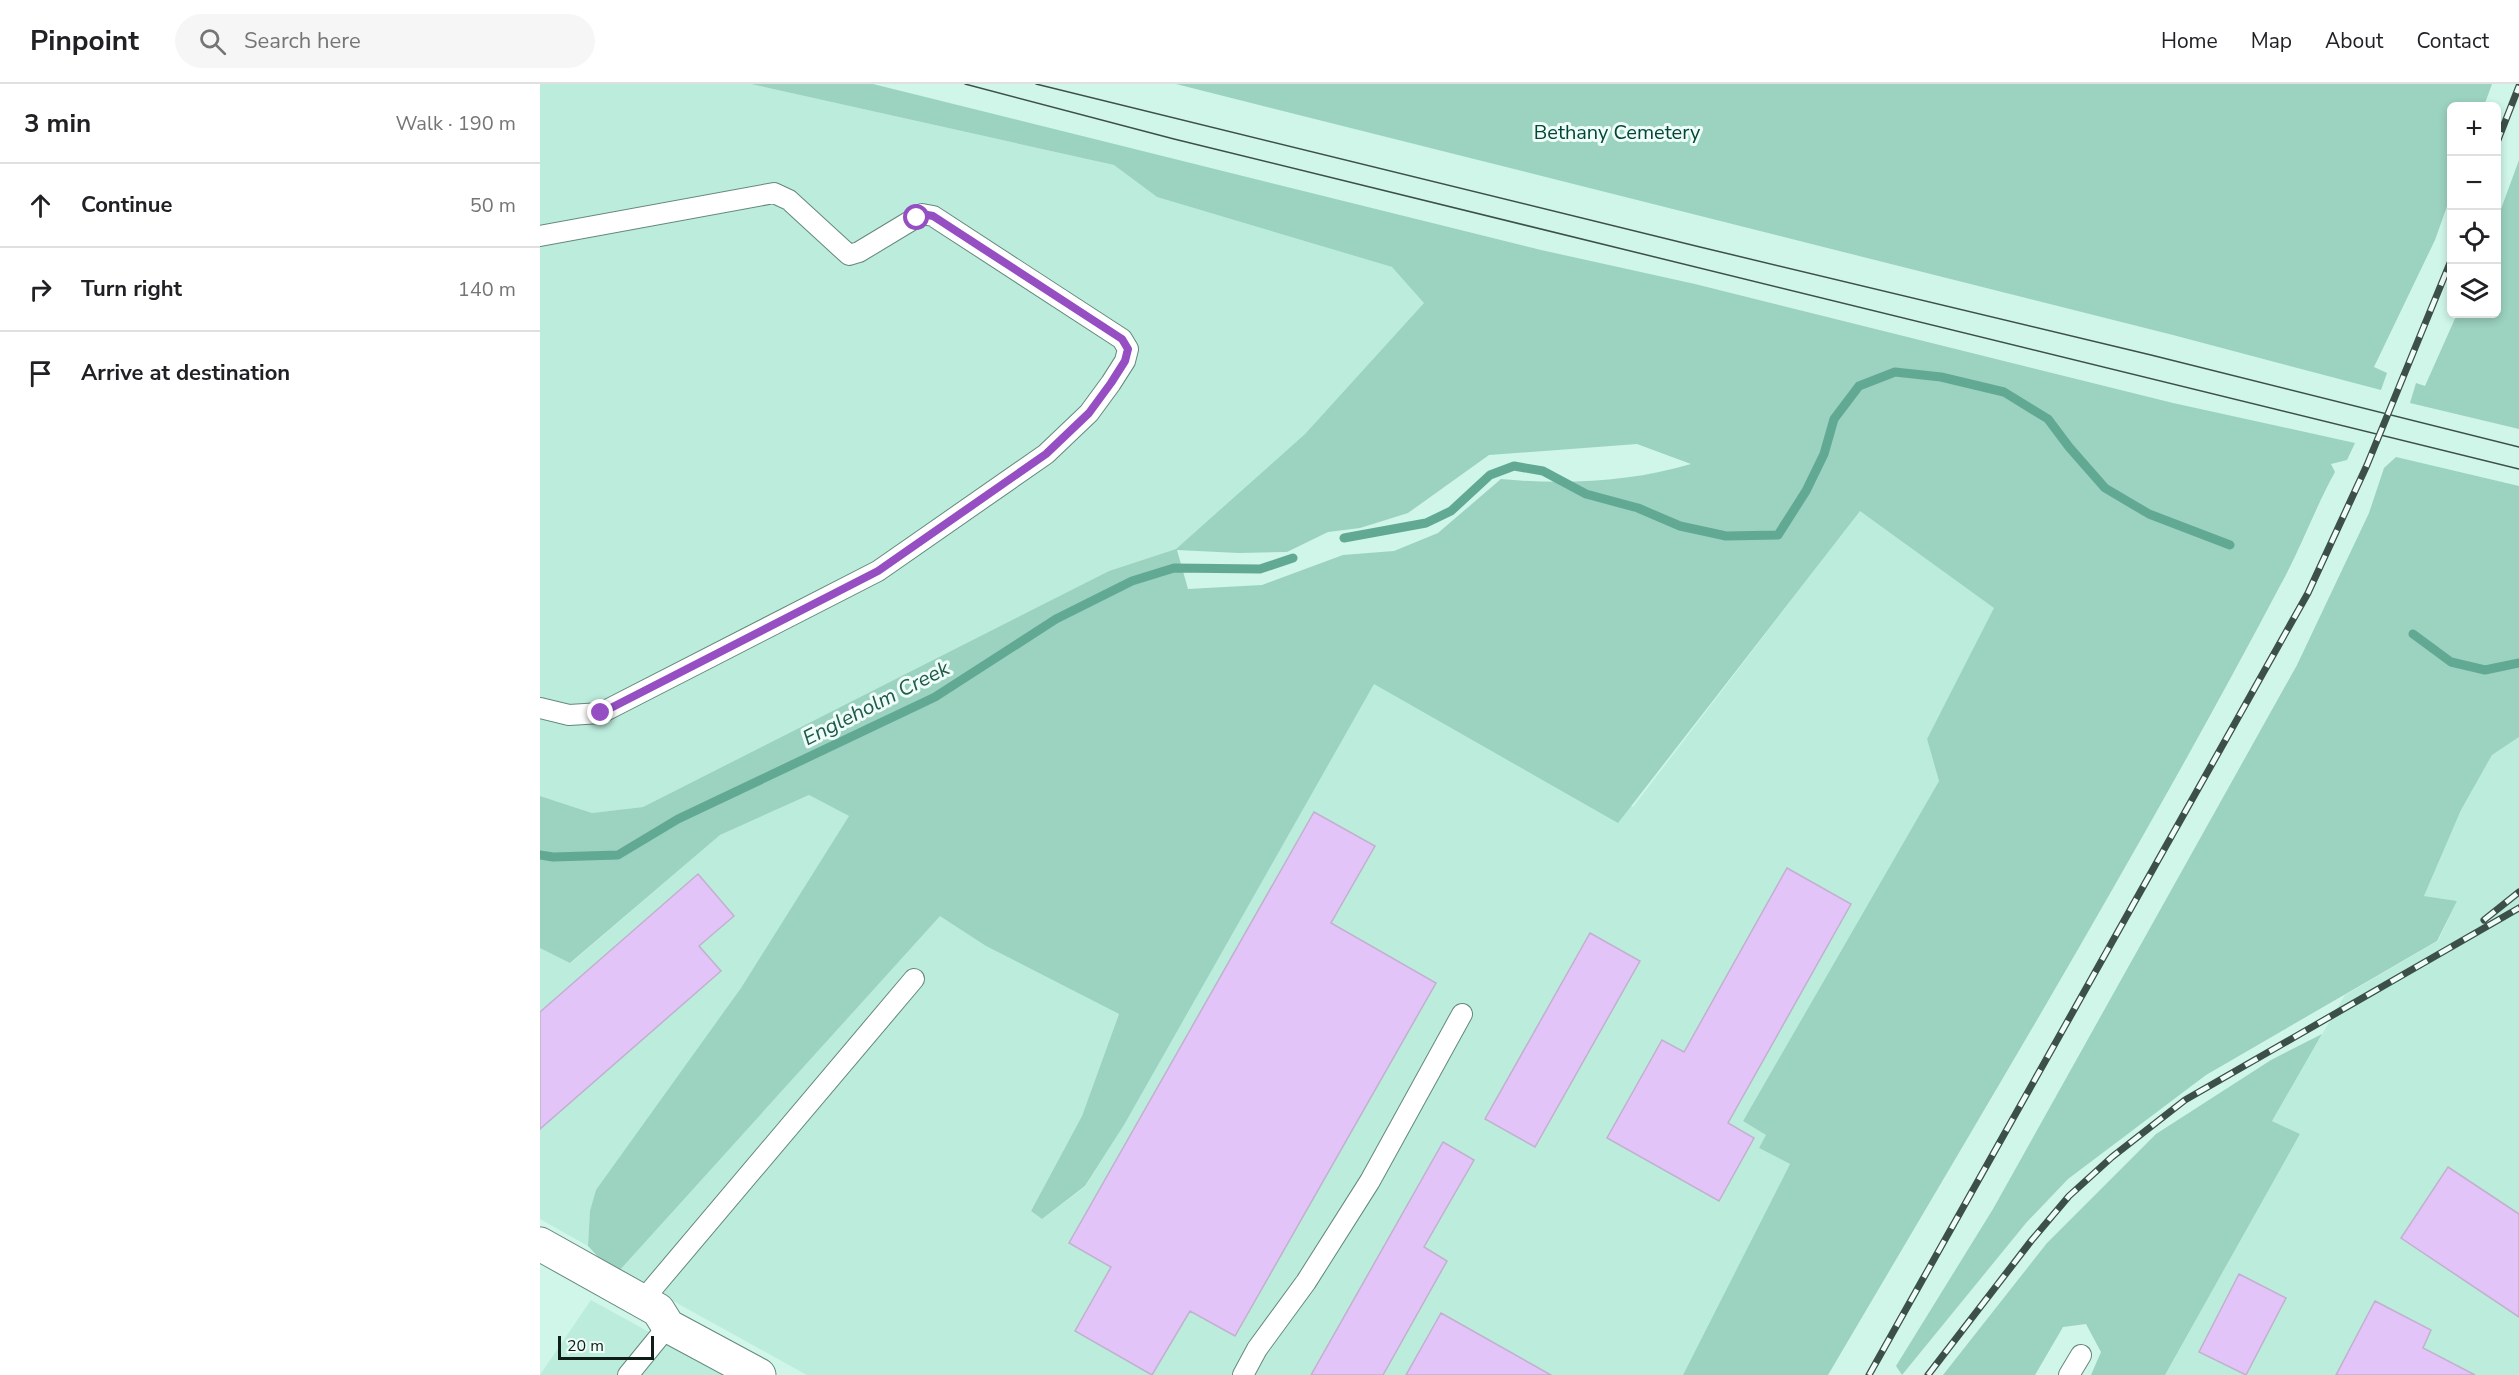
<!DOCTYPE html>
<html lang="en">
<head>
<meta charset="utf-8">
<style>
  :root { --surface:#fff; --page:#f6f6f6; --text:#202124; --muted:#757577; --line:#e0e0e0 }
  body { margin:0; font-family:"Nunito Sans",sans-serif; background:var(--page); color:var(--text) }
  .controls { position:absolute; right:18px; top:18px; display:grid; overflow:hidden; border-radius:9px; box-shadow:0 3px 9px #0003 }
  .controls button { width:54px; height:54px; display:grid; place-items:center; padding:0; border:0; border-bottom:2px solid var(--line); background:var(--surface); color:var(--text); font:30px sans-serif }
  .scale { position:absolute; left:18px; bottom:15px; width:96px; box-sizing:border-box; padding-left:6px; border:3px solid #0f1d19; border-top:0; font-size:16px; line-height:21px; white-space:nowrap; color:#0f1d19; -webkit-text-stroke:4px #eefdf8; paint-order:stroke }
  .stop { position:absolute; width:18px; height:18px; margin:-14px; border:4px solid #954fc2; border-radius:50%; background:#fff }
  .stop.end { background:#954fc2; border-color:#fff; box-shadow:0 2px 6px #0008 }
  .list { margin:0; padding:0; list-style:none }
  h2 { display:flex; justify-content:space-between; align-items:center; height:78px; margin:0; padding:0 24px; font-size:26px }
  h2 small { font-size:20px; font-weight:400; color:var(--muted) }
  .list li { display:grid; grid-template-columns:39px 1fr auto; gap:18px; align-items:center; box-sizing:border-box; height:84px; padding:0 24px; border-top:2px solid var(--line) }
  .list b { display:block; font-size:22px; white-space:nowrap }
  .list em { font-size:20px; font-style:normal; color:var(--muted) }
  .icon { flex:none; width:33px; height:33px; fill:none; stroke:currentColor; stroke-width:2; stroke-linecap:round; stroke-linejoin:round }
  .map { position:relative; flex:none; width:1979px; height:1291px; overflow:hidden }
  header { display:flex; align-items:center; gap:36px; box-sizing:border-box; height:84px; padding:0 30px; background:var(--surface); border-bottom:2px solid var(--line) }
  header strong { font-size:28px }
  nav { display:flex; gap:33px; margin-inline-start:auto; font-size:21px }
  .search { width:420px; height:54px; background:var(--page); display:flex; align-items:center; gap:15px; box-sizing:border-box; padding:0 21px; border-radius:33px; color:var(--muted); font-size:22px }
  main { display:flex }
  aside { flex:1; background:var(--surface) }
  .map>svg:first-child { display:block }
</style>
</head>
<body>
<header>
<strong>Pinpoint</strong>
<div class="search"><svg class="icon" aria-label="search" viewBox="0 0 24 24"><circle cx="10" cy="10" r="6"/><path d="M15 15l6 6"/></svg>Search here</div>
<nav><a>Home</a><a>Map</a><a>About</a><a>Contact</a></nav>
</header>
<main>
<aside>
<h2>3 min<small>Walk · 190 m</small></h2>
<ul class="list">
<li><svg class="icon" aria-label="ahead" viewBox="0 0 24 24"><path d="M12 20V5M6 11l6-6 6 6"/></svg><div><b>Continue</b></div><em>50 m</em></li>
<li><svg class="icon" aria-label="right" viewBox="0 0 24 24"><path d="M7 20v-9h11M14 6l5 5-5 5"/></svg><div><b>Turn right</b></div><em>140 m</em></li>
<li><svg class="icon" aria-label="arrive" viewBox="0 0 24 24"><path d="M6 21V4h12l-3 4 3 4H6"/></svg><div><b>Arrive at destination</b></div></li>
</ul>
</aside>
<div class="map">
<svg width="1979" height="1291" viewBox="0 0 1979 1291">
  <rect width="100%" height="100%" fill="#cff6e8"/>
  <path fill="#bcecdc" d="M 0,0 L 211,0 L 574,81 L 617,113 L 852,183 L 885,218 L 765,350 L 636,465 L 569,487 L 103,723 L 52,729 L 0,712 Z
    M 1320,426 L 1455,524 L 1387,655 L 1399,697 L 1203,1037 L 1227,1051 L 1219,1064 L 1250,1080 L 1143,1291 L 267,1291 L 79,1187 L 400,831 L 446,862 L 579,930 L 542,1032 L 491,1127 L 502,1135 L 545,1103 L 584,1041 L 834,599 L 932,655 L 1093,723 Z
    M 1979,653 L 1979,1291 L 1625,1291 L 1760,1050 L 1732,1037 L 1805,911 L 1898,857 L 1917,817 L 1884,812 L 1921,726 L 1952,671 Z
    M 269,711 L 309,732 L 201,904 L 50,1127 L 48,1162 L 0,1135 L 0,864 L 31,879 L 180,751 Z
    M 51,1216 L 187,1291 L 0,1291 Z"/>
  <path fill="#9cd2c0" fill-rule="evenodd" d="M 211,0 L 333,0 L 1001,166 L 1155,200 L 1633,319 L 1815,359 L 1807,376 L 1791,380 L 1795,388 C 1775,424 1761,464 1741,500 C 1599,769 1442,1029 1288,1291 L 1143,1291 L 1250,1080 L 1219,1064 L 1226,1051 L 1203,1037 L 1399,697 L 1387,655 L 1454,524 L 1320,427 L 1078,739 L 834,600 L 584,1041 L 545,1102 L 502,1135 L 491,1127 L 542,1032 L 579,930 L 446,862 L 400,832 L 79,1187 L 63,1178 L 48,1162 L 50,1127 L 56,1106 L 201,904 L 309,732 L 269,711 L 180,751 L 30,879 L 0,864 L 0,712 L 52,729 L 103,723 L 569,487 L 636,465 L 765,350 L 884,219 L 852,183 L 617,113 L 574,81 ZM 1097,360 L 1151,380 C 1091,398 1023,401 961,395 L 898,449 L 854,467 L 803,471 L 722,501 L 648,505 L 637,466 L 699,469 L 747,468 L 788,448 L 820,444 L 868,429 L 949,371 Z
    M 636,0 L 1952,0 L 1944,22 L 1912,22 L 1911,111 L 1895,156 L 1834,283 L 1847,289 L 1841,306 L 1633,251 Z
    M 1979,76 L 1979,345 L 1870,319 L 1876,299 L 1885,302 L 1917,230 L 1956,230 L 1957,136 Z
    M 1856,373 L 1979,402 L 1979,653 L 1952,671 L 1921,726 L 1884,812 L 1917,817 L 1897,857 L 1666,991 L 1528,1095 L 1486,1139 L 1362,1291 L 1356,1282 L 1453,1125 L 1757,581 L 1829,429 L 1844,384 Z
    M 1782,950 L 1732,1037 L 1760,1050 L 1625,1291 L 1551,1291 L 1561,1268 L 1546,1240 L 1523,1243 L 1495,1291 L 1403,1291 L 1507,1159 L 1616,1050 L 1731,976 Z"/>
  <g fill="none" stroke-linecap="round" stroke-linejoin="round">
    <path stroke="#61a993" stroke-width="9" d="M 804,454 L 886,439 L 911,427 L 950,391 L 974,382 L 1003,387 L 1046,410 L 1098,424 L 1140,442 L 1186,452 L 1238,451 L 1266,407 L 1284,370 L 1294,335 L 1319,302 L 1355,288 L 1401,293 L 1464,308 L 1508,335 L 1529,363 L 1565,404 L 1609,430 L 1690,461
      M 1873,550 L 1911,578 L 1945,586 L 1979,579
      M 0,771 L 13,773 L 78,771 L 138,735 L 395,613 L 516,535 L 592,497 L 634,484 L 720,485 L 753,474"/>
  </g>
  <path fill="#e2c4f9" stroke="#c1b1ce" stroke-width="1.5" d="M 774,728 L 835,762 L 791,839 L 896,899 L 695,1252 L 650,1227 L 612,1291 L 535,1247 L 571,1183 L 529,1159 Z
    M 1247,784 L 1311,820 L 1188,1039 L 1214,1054 L 1179,1117 L 1067,1054 L 1122,956 L 1144,968 Z
    M 158,790 L 194,832 L 159,862 L 181,887 L 0,1045 L 0,928 Z
    M 1050,849 L 1100,877 L 995,1063 L 945,1035 Z
    M 903,1058 L 934,1076 L 884,1163 L 907,1177 L 843,1291 L 771,1291 Z
    M 1908,1083 L 1979,1130 L 1979,1233 L 1861,1154 Z
    M 1699,1190 L 1746,1214 L 1706,1291 L 1659,1268 Z
    M 1835,1217 L 1891,1246 L 1883,1264 L 1935,1291 L 1796,1291 Z
    M 901,1229 L 1011,1291 L 866,1291 Z"/>
  <g fill="none" stroke-linecap="round" stroke-linejoin="round">
    <defs>
      <path id="service" d="M 0,152 L 234,109 L 249,116 L 309,171 L 319,168 L 382,130 L 393,132 L 582,255 L 588,265 L 585,277 L 571,299 L 549,329 L 506,370 L 338,487 L 61,629 L 29,631 L 0,624
        M 102,1217 L 374,895
        M 88,1291 L 128,1242
        M 703,1291 L 717,1265 L 766,1198 L 830,1097 L 922,930
        M 1529,1291 L 1541,1271"/>
      <path id="minor" d="M 0,1160 L 118,1226 L 128,1242 L 219,1291"/>
    </defs>
    <use href="#service" stroke="#64887c" stroke-width="22"/>
    <use href="#minor" stroke="#64887c" stroke-width="35"/>
    <use href="#service" stroke="#fff" stroke-width="20"/>
    <use href="#minor" stroke="#fff" stroke-width="33"/>
    <path stroke="#3c5049" stroke-width="1.5" d="M 425,0 L 634,55 L 1979,385
      M 496,0 L 1160,163 L 1611,271 L 1979,363"/>
    <defs>
      <path id="rail" d="M 1956,61 L 1979,2
        M 1944,836 L 1979,808
        M 1329,1291 L 1768,509 L 1827,381 L 1912,174
        M 1388,1291 L 1491,1157 L 1529,1112 L 1572,1073 L 1645,1016 L 1979,824"/>
    </defs>
    <use href="#rail" stroke="#3c5049" stroke-width="7"/>
    <use href="#rail" stroke="#eefdf8" stroke-width="4.5" stroke-dasharray="14" stroke-linecap="butt"/>
  </g>
  <g fill="none" stroke-linecap="round" stroke-linejoin="round">
    <path stroke="#954fc2" stroke-width="8" d="M 61,629 L 338,487 L 506,370 L 549,329 L 571,299 L 585,277 L 588,265 L 582,255 L 393,132 L 382,130 L 377,134"/>
  </g>
  <g text-anchor="middle" stroke-width="6" stroke-linejoin="round" paint-order="stroke">
    <g font-size="20" fill="#044537" stroke="#eefdf8">
      <text x="1077" y="55">Bethany Cemetery</text>
    </g>
    <g font-size="21" font-style="italic" fill="#205a4a" stroke="#eefdf8">
      <text transform="translate(336 619) rotate(-27)" y="7">Engleholm Creek</text>
    </g>
  </g>
</svg>
<div class="controls">
<button>+</button>
<button>−</button>
<button><svg class="icon" aria-label="locate" viewBox="0 0 24 24"><circle cx="12" cy="12" r="6"/><path d="M12 2v4M12 18v4M2 12h4M18 12h4"/></svg></button>
<button><svg class="icon" aria-label="layers" viewBox="0 0 24 24"><path d="M12 4l9 5-9 5-9-5zM3 14l9 5 9-5"/></svg></button>
</div>
<div class="scale">20 m</div>
<div class="stop" style="left:377px;top:134px"></div>
<div class="stop end" style="left:61px;top:629px"></div>
</div>
</main>
</body>
</html>
